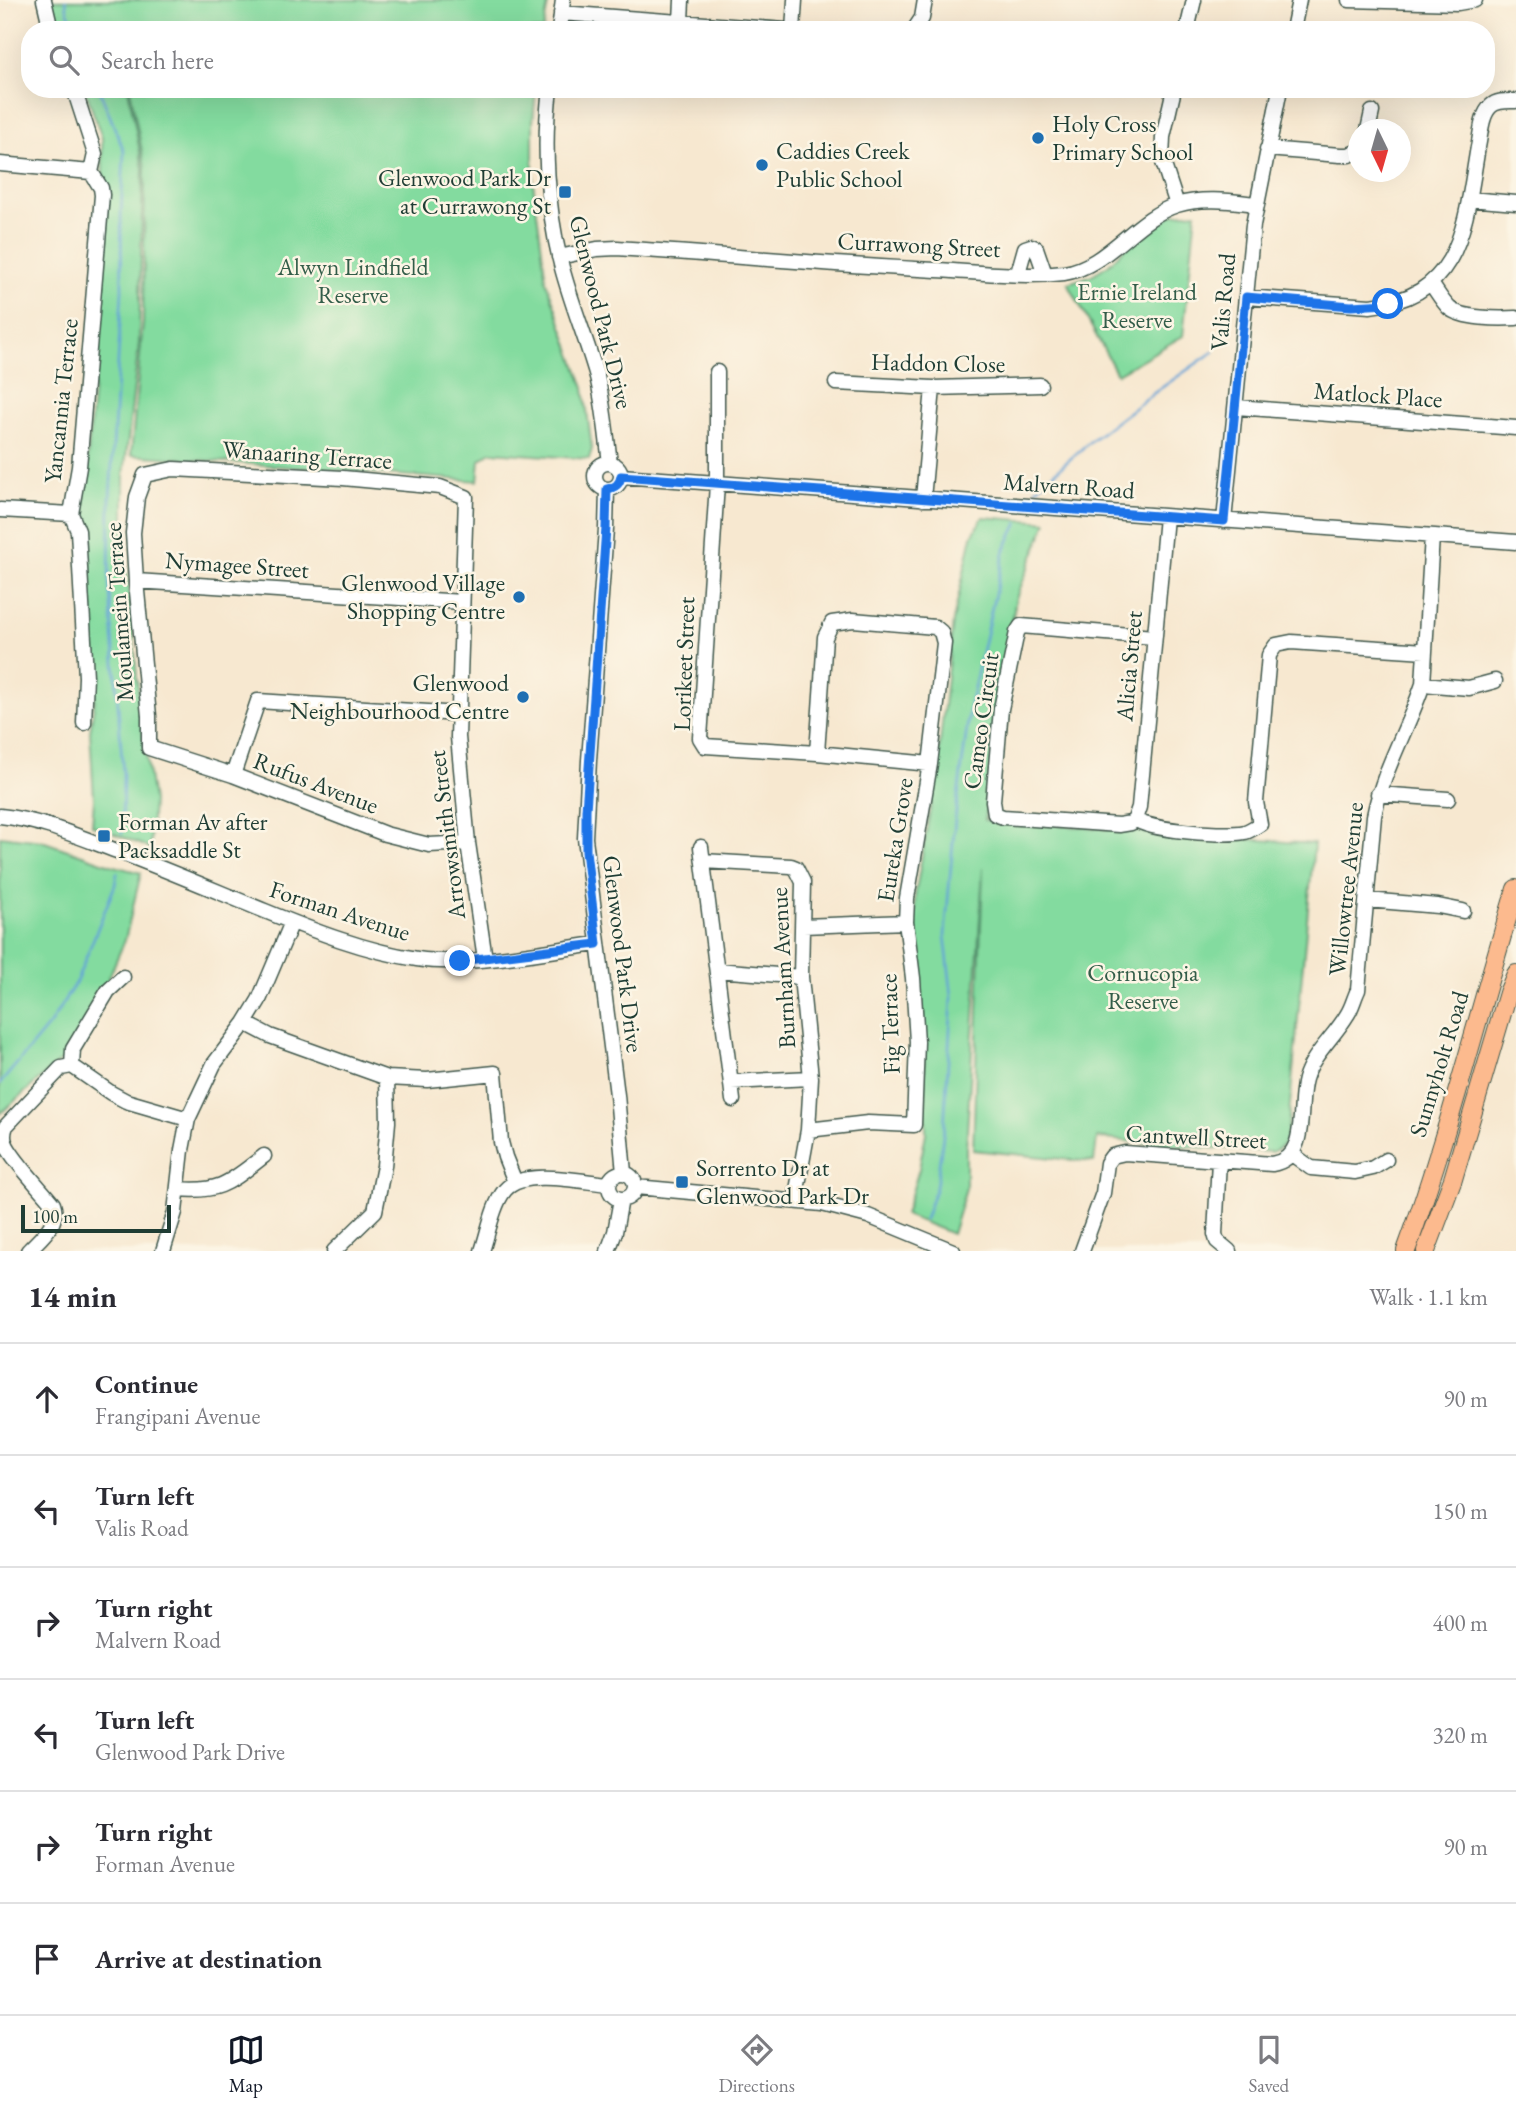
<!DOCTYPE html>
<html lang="en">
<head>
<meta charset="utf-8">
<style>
  :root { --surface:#fff; --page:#f2f2f3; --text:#2b2b33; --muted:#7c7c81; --line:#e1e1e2; --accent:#111827 }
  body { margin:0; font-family:"EB Garamond",serif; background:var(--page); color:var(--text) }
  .compass { position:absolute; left:1348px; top:119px; width:63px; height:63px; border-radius:50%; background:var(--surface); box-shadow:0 7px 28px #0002; rotate:175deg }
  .scale { position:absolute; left:21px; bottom:18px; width:150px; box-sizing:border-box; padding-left:7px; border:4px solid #1f3d34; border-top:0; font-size:19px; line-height:24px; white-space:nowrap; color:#1f3d34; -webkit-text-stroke:5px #fcf5e5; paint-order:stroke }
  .stop { position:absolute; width:21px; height:21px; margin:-16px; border:5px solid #1a73e8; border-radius:50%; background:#fff }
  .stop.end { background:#1a73e8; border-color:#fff; box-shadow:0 2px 7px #0008 }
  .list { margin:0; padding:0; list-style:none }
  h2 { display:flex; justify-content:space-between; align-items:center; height:91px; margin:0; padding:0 28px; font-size:30px }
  h2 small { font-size:23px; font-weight:400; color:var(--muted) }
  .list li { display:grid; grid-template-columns:46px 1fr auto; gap:21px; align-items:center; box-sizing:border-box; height:112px; padding:0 28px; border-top:2px solid var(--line) }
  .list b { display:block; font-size:26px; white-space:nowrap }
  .list p { margin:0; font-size:23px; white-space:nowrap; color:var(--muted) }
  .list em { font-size:23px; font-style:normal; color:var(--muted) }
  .icon { flex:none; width:38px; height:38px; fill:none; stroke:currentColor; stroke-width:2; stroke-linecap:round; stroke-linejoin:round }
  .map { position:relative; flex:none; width:1516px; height:1251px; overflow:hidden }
  .search { position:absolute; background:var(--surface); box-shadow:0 7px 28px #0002; left:21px; right:21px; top:21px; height:77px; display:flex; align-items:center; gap:18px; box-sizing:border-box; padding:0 24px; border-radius:28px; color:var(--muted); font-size:26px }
  .sheet { height:763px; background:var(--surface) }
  nav { display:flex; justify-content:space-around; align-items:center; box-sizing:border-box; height:98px; border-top:2px solid var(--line); background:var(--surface); font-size:19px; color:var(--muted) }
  nav a { display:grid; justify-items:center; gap:4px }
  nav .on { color:var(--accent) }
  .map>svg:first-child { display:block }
</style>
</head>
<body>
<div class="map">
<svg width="1516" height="1251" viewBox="0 0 1516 1251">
  <rect width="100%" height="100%" fill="#fcf5e5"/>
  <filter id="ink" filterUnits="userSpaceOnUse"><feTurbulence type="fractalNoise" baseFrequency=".0143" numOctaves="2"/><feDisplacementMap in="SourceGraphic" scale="14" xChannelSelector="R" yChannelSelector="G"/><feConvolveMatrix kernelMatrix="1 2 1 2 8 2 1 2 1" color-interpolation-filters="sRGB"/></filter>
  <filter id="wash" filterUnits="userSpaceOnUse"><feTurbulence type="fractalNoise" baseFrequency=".00686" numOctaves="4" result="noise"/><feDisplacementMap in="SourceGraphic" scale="28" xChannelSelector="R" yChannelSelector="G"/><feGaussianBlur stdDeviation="1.57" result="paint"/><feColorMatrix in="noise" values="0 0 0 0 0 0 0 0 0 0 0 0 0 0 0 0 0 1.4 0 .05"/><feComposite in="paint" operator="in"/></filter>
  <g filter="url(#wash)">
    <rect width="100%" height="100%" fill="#f7e8d0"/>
    <path fill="#83db9f" stroke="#518c6a" stroke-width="2" d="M 50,0 L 549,0 L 543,30 L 111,30 L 108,25 L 110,30 L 56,30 Z
      M 85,89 L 128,89 L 143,168 L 139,343 L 124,475 L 124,551 L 129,587 L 141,722 L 153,801 L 150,848 L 92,825 L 94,799 L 90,732 L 95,698 L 88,553 L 83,513 L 102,288 L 104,231 L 102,138 Z
      M 130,89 L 536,89 L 533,121 L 533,182 L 546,281 L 584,388 L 592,449 L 589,459 L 491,452 L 480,460 L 478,481 L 131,455 L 143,322 L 145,167 Z
      M 1196,212 L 1183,336 L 1117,374 L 1068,283 L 1090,276 L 1108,265 L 1130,243 L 1173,214 Z
      M 983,517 L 1047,522 L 1016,598 L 994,729 L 985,820 L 1314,844 L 1288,1126 C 1286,1141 1286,1147 1271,1152 L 1164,1145 L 1097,1138 L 1094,1162 L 973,1150 L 983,868 L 966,1149 L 966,1188 L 952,1234 L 905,1215 L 919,1169 L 926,1133 L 924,1046 L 915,930 L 915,896 L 937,771 L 953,621 L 972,536 Z
      M 0,836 L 42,841 L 111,865 L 141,873 L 125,940 L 109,977 L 66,1056 L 0,1114 Z"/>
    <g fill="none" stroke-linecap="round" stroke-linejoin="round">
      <path stroke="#64a3d6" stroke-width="2.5" d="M 66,0 L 67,9 L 75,30
        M 99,89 L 124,151 L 121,216 L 122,291 L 110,499 L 109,580 L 123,774 L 122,833
        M 1036,489 L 1093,439 L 1154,393 L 1213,352
        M 0,1084 L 50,1024 L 77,980 L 115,885 L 117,873
        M 925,1219 L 936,1187 L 944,1128 L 952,997 L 945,935 L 955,819 L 970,705 L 1005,549 L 1018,523"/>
    </g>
  </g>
  <g filter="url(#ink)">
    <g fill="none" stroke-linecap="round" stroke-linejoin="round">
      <defs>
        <path id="minor" d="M 44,0 L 51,30
          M 1349,0 L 1458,3 L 1475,0
          M 561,13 L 785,30
          M 681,21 L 682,0
          M 559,30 L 563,0
          M 793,30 L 795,0
          M 914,30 L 922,18 L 925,0
          M 1187,30 L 1194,0
          M 1293,30 L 1299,0
          M 74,89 L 95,154 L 91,172 L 101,188 L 102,195 L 79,467 L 71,514 L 78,531 L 86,677 L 84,723
          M 550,89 C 543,144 547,206 560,260 C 569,298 585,335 596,373 C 604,402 606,433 610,463
          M 1174,89 L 1163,137 L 1162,159 L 1177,205
          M 1368,130 L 1372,112
          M 1267,149 L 1340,155 L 1349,155 L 1358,151
          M 0,164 L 91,172
          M 1469,199 L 1516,203
          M 559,257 L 597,249 L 617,248 C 723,255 829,265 936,270 C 978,272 1022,278 1064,273 C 1107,267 1135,218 1177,205 C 1203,197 1230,201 1256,204
          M 1018,273 L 1025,248 L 1031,246 L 1036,248 L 1045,274
          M 1432,285 C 1437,292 1442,301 1449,308 C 1462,319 1499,319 1516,318
          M 1246,297 L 1370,306 C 1463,297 1465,222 1478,147 C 1481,134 1481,115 1491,106 C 1497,100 1507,101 1516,101
          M 717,372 L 717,484 L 700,738 L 705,746 L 817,753 L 930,764
          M 836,383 L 933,388 L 1040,385
          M 1236,407 L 1516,428
          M595 476a13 13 0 1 1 26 0a13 13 0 1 1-26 0Z
          M 621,476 L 1516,542
          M 607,489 L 606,529 L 589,760 L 585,838 L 617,1095 L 624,1173
          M 923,499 L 933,388
          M 0,510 L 71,514
          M 1224,521 L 1253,225 L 1280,89
          M 136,581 L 462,602
          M 1423,684 L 1469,688 L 1495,681
          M 233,775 L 258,701 L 459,714
          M 1378,794 L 1448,799
          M 0,816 C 41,820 79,837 117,851 C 167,870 216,891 265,911 C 314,931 365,951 417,959 C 471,967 543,951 597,944
          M 1135,819 L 1131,823 L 1119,825 L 1003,817 L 995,814 L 993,801 L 1001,709 L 1017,632 L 1021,626 L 1154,637
          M 1135,819 C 1149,831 1226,836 1245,832 C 1251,830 1255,827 1260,824 L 1256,802 L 1269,655 L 1276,645 L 1291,642 L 1425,651
          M 1135,819 L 1139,807 L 1166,517
          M 468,843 L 429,845 L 385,834 L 233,775 L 149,748 L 149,716 L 136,581 L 133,533 L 137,497 L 145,475 L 173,469 L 343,478 L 440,487 L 466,497 L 458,737 L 468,843 L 485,959
          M 701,847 L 733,1100
          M 703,861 L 791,866 L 796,868 L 803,882 L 801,977 L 811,1078 L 808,1130 L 795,1201
          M 1367,900 L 1438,906 L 1463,911
          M 803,926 L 906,922
          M 717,970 L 801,977
          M 245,1023 L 270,1036 L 387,1078 L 427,1080 L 495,1073 L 501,1142 L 505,1157 L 515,1182
          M 72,1066 L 73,1049 L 108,991 L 123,977
          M 731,1082 L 811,1078
          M 808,1130 L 868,1123 L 914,1125 L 917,1042 L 913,978 L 906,922 L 907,898 L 930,764 L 944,643 L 941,632 L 935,627 L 853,620 L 832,623 L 825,637 L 817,753
          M 1292,1154 L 1311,1168 L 1355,1172 L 1373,1168 L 1386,1160
          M 1219,1161 L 1215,1234 L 1217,1241 L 1229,1251
          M609 1186a13 13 0 1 1 26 0a13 13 0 1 1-26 0Z
          M 636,1187 L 822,1204 L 868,1216 L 953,1251
          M 179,1189 C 222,1193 231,1181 264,1156
          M 28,1251 C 41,1237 60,1224 53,1204 C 42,1190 10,1157 5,1142 C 3,1136 4,1131 6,1126 L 61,1068 L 72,1066 L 111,1093 L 126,1101 L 188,1119
          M 163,1251 L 175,1212 L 182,1150 L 188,1119 L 214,1064 L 245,1023 L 259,1000 L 292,922
          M 334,1251 L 375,1211 L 384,1166 L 388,1122 L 387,1078
          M 482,1251 C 488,1234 493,1204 505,1190 C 524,1168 582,1182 609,1184
          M 608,1251 L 615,1232 L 621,1199
          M 1082,1251 L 1103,1193 L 1107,1163 L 1112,1156 L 1125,1153 L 1272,1164 C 1310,1158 1297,1107 1305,1079 C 1312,1055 1334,1037 1347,1015 C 1352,1008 1354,998 1358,990 L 1374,816 C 1383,769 1408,729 1423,684 L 1432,536"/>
        <path id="major" d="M 1406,1251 C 1449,1133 1479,1010 1516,889
          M 1426,1251 L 1453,1179 L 1508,993 L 1516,974"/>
      </defs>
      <use href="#minor" stroke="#3f574b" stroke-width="17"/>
      <use href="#major" stroke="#3f574b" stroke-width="20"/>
      <use href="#minor" stroke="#fff" stroke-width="14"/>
      <use href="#major" stroke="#fcba8e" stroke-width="18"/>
    </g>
  </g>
  <g fill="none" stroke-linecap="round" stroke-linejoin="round" filter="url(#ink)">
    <path stroke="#1a73e8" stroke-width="9" d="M 460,961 L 597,944 L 586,851 L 586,810 L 606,528 L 607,489 C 615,488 620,484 621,476 L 1224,521 L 1246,297 L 1351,306 L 1388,304"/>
  </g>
  <g fill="#1f6fb2" stroke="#fcf5e5" stroke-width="2.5">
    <circle cx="1038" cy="138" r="7"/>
    <circle cx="762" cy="165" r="7"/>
    <rect x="558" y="185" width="14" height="14" rx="3.5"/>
    <circle cx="519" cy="597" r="7"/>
    <circle cx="523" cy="697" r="7"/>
    <rect x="97" y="829" width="14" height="14" rx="3.5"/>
    <rect x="675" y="1175" width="14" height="14" rx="3.5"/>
  </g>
  <g text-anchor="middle" stroke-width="5" stroke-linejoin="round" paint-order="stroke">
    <g font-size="24" fill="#1f3d34" stroke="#fcf5e5" text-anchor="start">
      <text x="1052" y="132">Holy Cross<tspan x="1052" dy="28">Primary School</tspan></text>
      <text x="776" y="159">Caddies Creek<tspan x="776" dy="28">Public School</tspan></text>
      <text x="551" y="186" text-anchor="end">Glenwood Park Dr<tspan x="551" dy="28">at Currawong St</tspan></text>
      <text x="505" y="591" text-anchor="end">Glenwood Village<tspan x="505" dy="28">Shopping Centre</tspan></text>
      <text x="509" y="691" text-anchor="end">Glenwood<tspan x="509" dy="28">Neighbourhood Centre</tspan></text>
      <text x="118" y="830">Forman Av after<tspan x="118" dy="28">Packsaddle St</tspan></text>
      <text x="696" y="1176">Sorrento Dr at<tspan x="696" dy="28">Glenwood Park Dr</tspan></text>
    </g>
    <g font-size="24" fill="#1f3d34" stroke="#fcf5e5">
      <text transform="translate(919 245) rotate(3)" y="8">Currawong Street</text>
      <text transform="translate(1223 302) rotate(-85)" y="8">Valis Road</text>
      <text transform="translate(601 312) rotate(76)" y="8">Glenwood Park Drive</text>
      <text transform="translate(938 363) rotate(1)" y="8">Haddon Close</text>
      <text transform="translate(1378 395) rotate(4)" y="8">Matlock Place</text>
      <text transform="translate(61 401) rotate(-84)" y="8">Yancannia Terrace</text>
      <text transform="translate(307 455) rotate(4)" y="8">Wanaaring Terrace</text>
      <text transform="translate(1069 486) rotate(4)" y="8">Malvern Road</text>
      <text transform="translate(237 565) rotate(4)" y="8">Nymagee Street</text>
      <text transform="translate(119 612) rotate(-94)" y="8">Moulamein Terrace</text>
      <text transform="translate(684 664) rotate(-88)" y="8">Lorikeet Street</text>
      <text transform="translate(1129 666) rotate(-85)" y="8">Alicia Street</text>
      <text transform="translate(981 721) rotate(-82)" y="8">Cameo Circuit</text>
      <text transform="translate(316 783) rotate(21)" y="8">Rufus Avenue</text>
      <text transform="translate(447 835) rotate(-97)" y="8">Arrowsmith Street</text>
      <text transform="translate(895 840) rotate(-81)" y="8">Eureka Grove</text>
      <text transform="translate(1346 889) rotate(-84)" y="8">Willowtree Avenue</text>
      <text transform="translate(340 911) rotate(18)" y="8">Forman Avenue</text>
      <text transform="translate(623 954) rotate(83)" y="8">Glenwood Park Drive</text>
      <text transform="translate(783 968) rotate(-93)" y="8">Burnham Avenue</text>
      <text transform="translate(890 1024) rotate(-92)" y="8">Fig Terrace</text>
      <text transform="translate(1439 1064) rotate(-73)" y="8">Sunnyholt Road</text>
      <text transform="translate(1196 1137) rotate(3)" y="8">Cantwell Street</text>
    </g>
    <g font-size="24" fill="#335d49" stroke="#fcf5e5">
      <text x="353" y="275">Alwyn Lindfield<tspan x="353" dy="28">Reserve</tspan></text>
      <text x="1137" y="300">Ernie Ireland<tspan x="1137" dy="28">Reserve</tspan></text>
      <text x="1143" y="981">Cornucopia<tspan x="1143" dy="28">Reserve</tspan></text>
    </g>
  </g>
</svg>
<svg class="compass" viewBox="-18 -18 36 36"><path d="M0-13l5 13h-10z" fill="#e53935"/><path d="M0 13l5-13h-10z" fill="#7c7c81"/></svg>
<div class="scale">100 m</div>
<div class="stop" style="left:1388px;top:304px"></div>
<div class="stop end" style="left:460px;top:961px"></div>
<div class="search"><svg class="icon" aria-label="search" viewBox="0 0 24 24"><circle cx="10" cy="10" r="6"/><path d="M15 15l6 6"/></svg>Search here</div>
</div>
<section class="sheet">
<h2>14 min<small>Walk · 1.1 km</small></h2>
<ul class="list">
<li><svg class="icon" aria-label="ahead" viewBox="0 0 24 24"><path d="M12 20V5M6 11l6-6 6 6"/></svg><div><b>Continue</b><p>Frangipani Avenue</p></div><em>90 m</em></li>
<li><svg class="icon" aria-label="left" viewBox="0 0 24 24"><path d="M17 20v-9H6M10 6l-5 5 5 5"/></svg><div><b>Turn left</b><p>Valis Road</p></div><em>150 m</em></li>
<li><svg class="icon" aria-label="right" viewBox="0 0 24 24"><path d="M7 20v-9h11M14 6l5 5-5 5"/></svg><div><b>Turn right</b><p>Malvern Road</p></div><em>400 m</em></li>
<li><svg class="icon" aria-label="left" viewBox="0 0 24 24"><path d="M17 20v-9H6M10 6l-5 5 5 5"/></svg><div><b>Turn left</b><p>Glenwood Park Drive</p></div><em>320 m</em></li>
<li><svg class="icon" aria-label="right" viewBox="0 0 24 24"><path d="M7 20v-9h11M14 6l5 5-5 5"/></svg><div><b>Turn right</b><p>Forman Avenue</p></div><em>90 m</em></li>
<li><svg class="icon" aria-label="arrive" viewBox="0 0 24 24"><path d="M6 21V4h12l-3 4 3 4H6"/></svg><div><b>Arrive at destination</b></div></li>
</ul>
</section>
<nav>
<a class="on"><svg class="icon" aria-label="map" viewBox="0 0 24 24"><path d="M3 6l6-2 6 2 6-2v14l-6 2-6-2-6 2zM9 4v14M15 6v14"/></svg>Map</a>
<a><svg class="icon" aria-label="directions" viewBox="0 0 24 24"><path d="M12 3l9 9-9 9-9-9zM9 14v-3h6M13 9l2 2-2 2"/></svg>Directions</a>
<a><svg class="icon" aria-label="saved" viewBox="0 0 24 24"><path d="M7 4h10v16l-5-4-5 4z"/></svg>Saved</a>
</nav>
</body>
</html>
